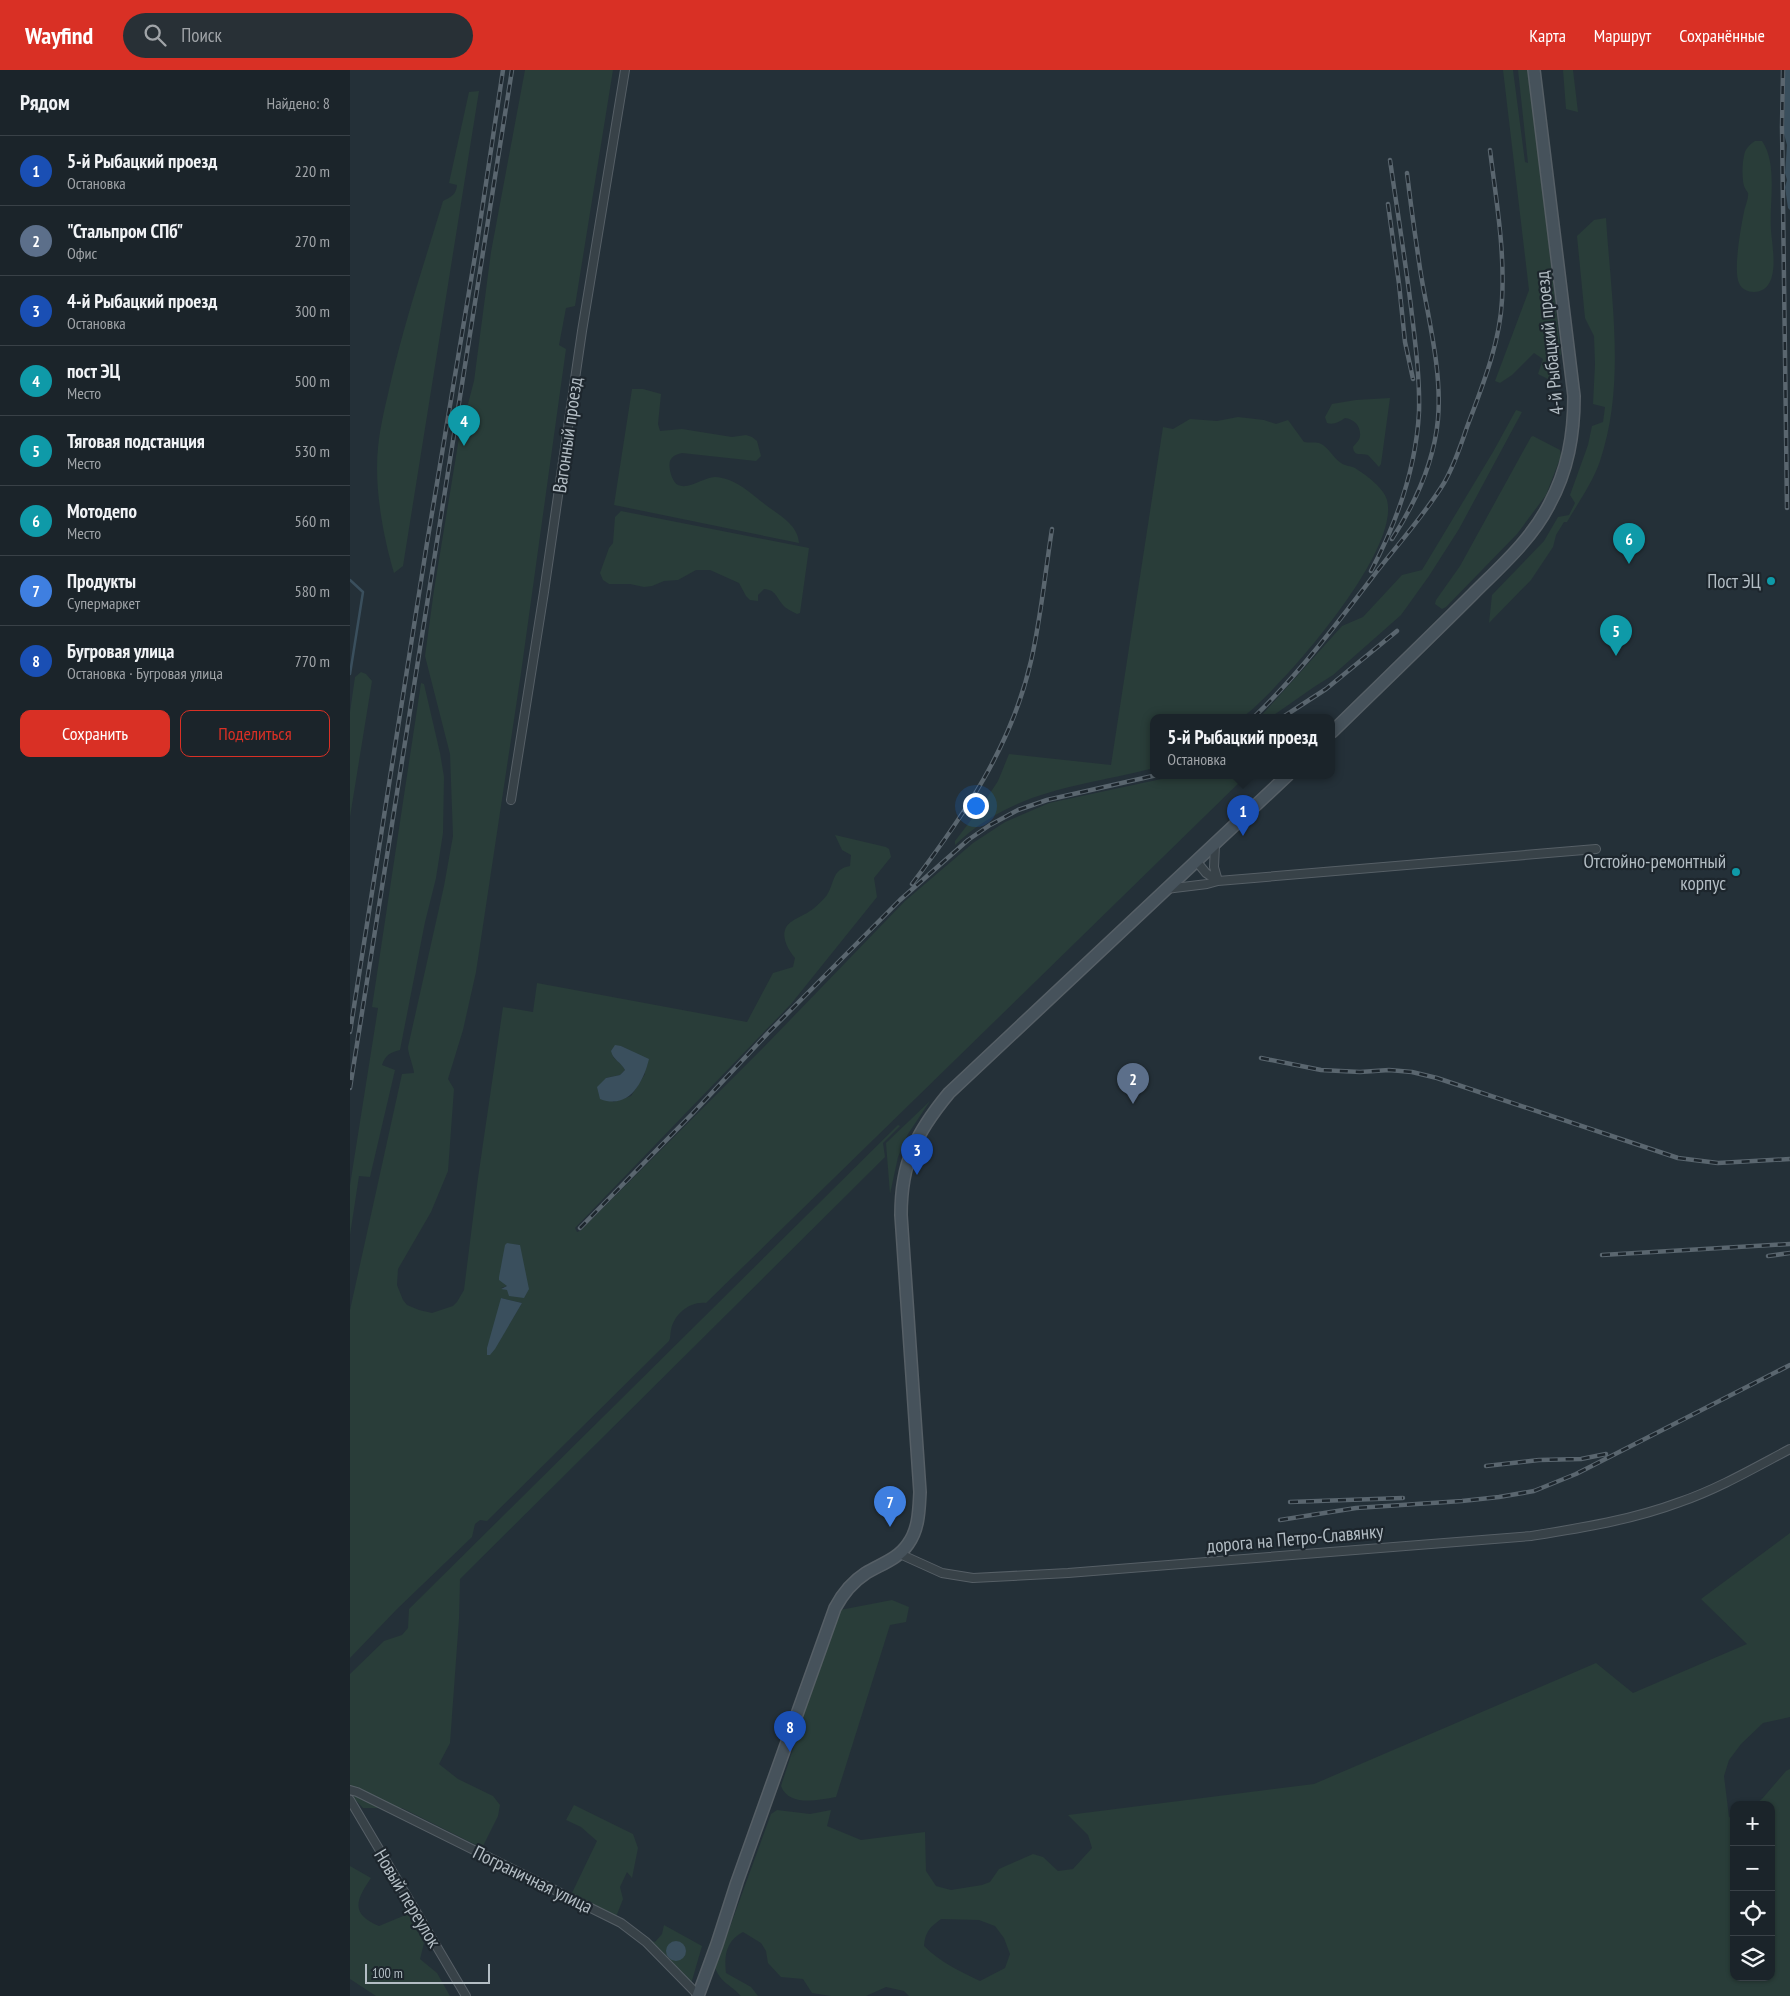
<!DOCTYPE html>
<html lang="ru">
<head>
<meta charset="utf-8">
<style>
  :root { --surface:#1b242a; --page:#283036; --text:#f1f3f6; --muted:#a0a4a8; --line:#394147; --accent:#d93025 }
  body { margin:0; font-family:"PT Sans Narrow",sans-serif; background:var(--page); color:var(--text) }
  .controls { position:absolute; right:15px; bottom:15px; display:grid; overflow:hidden; border-radius:10px; box-shadow:0 1px 4px #0004 }
  .controls button { width:45px; height:45px; display:grid; place-items:center; padding:0; border:0; border-bottom:1px solid var(--line); background:var(--surface); color:var(--text); font:25px sans-serif }
  .scale { position:absolute; left:15px; bottom:12px; width:125px; box-sizing:border-box; padding-left:5px; border:2px solid #b3bdc4; border-top:0; font-size:14px; line-height:18px; white-space:nowrap; color:#b3bdc4; -webkit-text-stroke:4px #1d262d; paint-order:stroke }
  .you { position:absolute; left:625px; top:735px; width:18px; height:18px; margin:-12px; border:4px solid #fff; border-radius:50%; background:#1a73e8; box-shadow:0 0 0 8px #1a73e833 }
  .badge { display:grid; place-items:center; width:32px; height:32px; border-radius:50%; background:var(--accent); color:#fff; font-size:16px; font-weight:700 }
  .pin { position:absolute; translate:-50% -41px; filter:drop-shadow(0 1px 2px #0008) }
  .pin::after { content:''; position:absolute; top:26px; width:18px; height:15px; background:inherit; clip-path:polygon(0 0,100% 0,50% 100%) }
  .popup { position:absolute; left:800px; top:644px; width:185px; height:65px; box-sizing:border-box; display:grid; place-content:center; border-radius:10px; background:var(--surface); filter:drop-shadow(0 1px 4px #0005); font-size:16px; white-space:nowrap; color:var(--muted) }
  .popup b { font-size:19px; color:var(--text) }
  .popup::after { content:''; position:absolute; left:50%; top:100%; margin-left:-10px; border:10px solid transparent; border-top-color:var(--surface) }
  .list { margin:0; padding:0; list-style:none }
  h2 { display:flex; justify-content:space-between; align-items:center; height:65px; margin:0; padding:0 20px; font-size:21px }
  h2 small { font-size:16px; font-weight:400; color:var(--muted) }
  .list li { display:grid; grid-template-columns:32px 1fr auto; gap:15px; align-items:center; box-sizing:border-box; height:70px; padding:0 20px; border-top:1px solid var(--line) }
  .list b { display:block; font-size:19px; white-space:nowrap }
  .list p { margin:0; font-size:16px; white-space:nowrap; color:var(--muted) }
  .list em { font-size:16px; font-style:normal; color:var(--muted) }
  .actions { display:flex; gap:10px; padding:15px 20px }
  .actions a { flex:1; padding:11px 0; border:1px solid var(--accent); border-radius:10px; text-align:center; font-size:18px; color:var(--accent) }
  .actions .main { background:var(--accent); color:#fff }
  .icon { flex:none; width:28px; height:28px; fill:none; stroke:currentColor; stroke-width:2; stroke-linecap:round; stroke-linejoin:round }
  .map { position:relative; flex:none; width:1440px; height:1926px; overflow:hidden }
  header { display:flex; align-items:center; gap:30px; box-sizing:border-box; height:70px; padding:0 25px; background:var(--accent); color:#fff }
  header strong { font-size:24px }
  nav { display:flex; gap:28px; margin-inline-start:auto; font-size:18px }
  .search { width:350px; height:45px; background:var(--page); display:flex; align-items:center; gap:12px; box-sizing:border-box; padding:0 18px; border-radius:28px; color:var(--muted); font-size:19px }
  main { display:flex }
  aside { flex:1; background:var(--surface) }
  .map>svg:first-child { display:block }
</style>
</head>
<body>
<header>
<strong>Wayfind</strong>
<div class="search"><svg class="icon" aria-label="search" viewBox="0 0 24 24"><circle cx="10" cy="10" r="6"/><path d="M15 15l6 6"/></svg>Поиск</div>
<nav><a>Карта</a><a>Маршрут</a><a>Сохранённые</a></nav>
</header>
<main>
<aside>
<h2>Рядом<small>Найдено: 8</small></h2>
<ul class="list">
<li><span class="badge" style="background:#1a4fb4">1</span><div><b>5-й Рыбацкий проезд</b><p>Остановка</p></div><em>220 m</em></li>
<li><span class="badge" style="background:#5c6f8a">2</span><div><b>&quot;Стальпром СПб&quot;</b><p>Офис</p></div><em>270 m</em></li>
<li><span class="badge" style="background:#1a4fb4">3</span><div><b>4-й Рыбацкий проезд</b><p>Остановка</p></div><em>300 m</em></li>
<li><span class="badge" style="background:#0f9aa8">4</span><div><b>пост ЭЦ</b><p>Место</p></div><em>500 m</em></li>
<li><span class="badge" style="background:#0f9aa8">5</span><div><b>Тяговая подстанция</b><p>Место</p></div><em>530 m</em></li>
<li><span class="badge" style="background:#0f9aa8">6</span><div><b>Мотодепо</b><p>Место</p></div><em>560 m</em></li>
<li><span class="badge" style="background:#3f7fe0">7</span><div><b>Продукты</b><p>Супермаркет</p></div><em>580 m</em></li>
<li><span class="badge" style="background:#1a4fb4">8</span><div><b>Бугровая улица</b><p>Остановка · Бугровая улица</p></div><em>770 m</em></li>
</ul>
<div class="actions"><a class="main">Сохранить</a><a>Поделиться</a></div>
</aside>
<div class="map">
<svg width="1440" height="1926" viewBox="0 0 1440 1926">
  <rect width="100%" height="100%" fill="#243038"/>
  <path fill="#293d39" fill-rule="evenodd" d="M 175,0 L 263,0 L 225,236 L 216,238 L 209,275 L 216,279 L 171,603 L 126,902 L 113,960 L 98,1009 L 104,1019 L 98,1101 L 81,1142 L 48,1199 L 47,1215 L 53,1230 L 57,1235 L 69,1240 L 82,1243 L 103,1236 L 107,1232 L 114,1220 L 128,1108 L 153,937 L 183,942 L 187,913 L 397,952 L 423,903 L 443,897 L 445,888 C 439,881 432,869 435,860 C 438,850 452,847 460,841 C 465,838 473,830 477,825 C 485,812 482,799 500,796 L 501,785 L 492,780 L 485,765 L 536,777 L 539,779 L 541,787 L 524,808 L 527,827 L 441,934 L 225,1158 L 227,1162 L 230,1161 L 412,979 L 555,831 L 623,773 L 655,752 L 699,733 L 830,705 L 897,705 L 356,1233 C 340,1231 324,1244 321,1260 C 320,1264 321,1267 319,1271 L 137,1451 L 130,1450 L 125,1454 L 122,1467 L 47,1539 L 0,1588 L 0,1240 L 52,1004 L 64,1003 C 63,994 58,984 58,977 L 94,816 L 103,766 L 100,684 L 75,586 L 84,520 L 109,368 L 124,311 L 141,182 ZM 271,976 L 283,982 L 295,1004 L 281,1026 L 263,1032 L 256,1008 L 270,1005 L 275,1000 L 272,995 L 263,987 ZM 160,1174 L 170,1175 L 157,1220 L 151,1218 L 157,1216 L 155,1213 ZM 151,1228 L 172,1233 L 146,1276 Z
    M 1153,0 L 1163,0 L 1175,92 L 1178,93 L 1168,0 L 1179,0 L 1211,284 L 1198,309 L 1188,304 L 1193,289 L 1184,283 L 1162,305 L 1150,313 L 1145,311 L 1179,220 Z
    M 1213,0 L 1223,0 L 1228,42 L 1216,39 Z
    M 129,21 L 53,496 L 44,503 C 33,466 24,417 28,378 C 30,356 36,333 41,311 C 55,250 75,191 93,131 C 101,127 106,125 107,115 L 99,113 L 119,22 Z
    M 1405,71 L 1412,71 C 1428,94 1419,133 1421,160 C 1422,177 1432,221 1404,222 C 1398,222 1391,219 1389,213 C 1383,201 1391,156 1394,142 C 1395,136 1399,128 1398,123 C 1397,121 1395,119 1394,116 C 1392,109 1392,94 1394,86 C 1395,79 1399,75 1405,71 Z
    M 1256,148 C 1261,229 1276,314 1250,391 C 1243,412 1228,433 1217,452 L 1214,452 L 1206,465 L 1203,477 L 1181,510 L 1139,553 L 1142,525 L 1194,471 L 1208,447 L 1219,445 L 1225,433 L 1220,425 L 1238,375 L 1242,356 L 1253,352 L 1255,337 L 1243,334 L 1245,294 L 1244,266 L 1235,248 L 1227,166 L 1244,150 Z
    M 282,319 L 293,319 L 311,324 L 308,354 L 310,361 L 332,359 L 382,367 L 396,365 L 402,367 L 407,371 L 411,386 L 406,391 L 332,383 C 327,384 322,386 320,391 C 318,398 322,412 328,415 C 339,420 354,407 365,407 C 384,408 398,421 412,432 C 425,443 448,453 449,473 L 264,435 Z
    M 1040,328 L 1031,394 L 1029,397 L 1018,385 C 1011,383 1004,387 1003,377 C 1006,373 1010,370 1010,366 C 1011,356 1004,349 995,348 C 989,352 984,355 977,353 L 975,347 L 982,334 L 1006,330 Z
    M 1166,340 L 1172,342 L 1109,459 L 1079,506 L 1051,545 L 983,605 L 964,617 L 921,647 L 910,647 L 992,556 L 1013,547 L 1052,505 L 1072,500 L 1143,382 Z
    M 888,347 L 914,350 L 926,354 L 938,350 L 954,372 C 959,373 965,372 969,373 C 978,376 983,388 991,393 C 995,396 1001,396 1005,398 C 1016,405 1034,418 1037,430 C 1051,481 933,616 893,647 L 804,647 L 804,698 C 730,717 664,719 605,775 L 605,771 L 631,737 L 648,711 L 659,684 L 761,695 L 813,357 L 823,359 L 840,349 L 867,351 Z
    M 1183,366 L 1210,380 L 1211,386 L 1196,425 L 1167,464 L 1096,537 L 1092,539 L 1085,534 L 1086,530 L 1110,496 L 1181,367 Z
    M 271,441 L 459,478 L 450,543 L 447,544 C 442,541 436,539 433,535 C 426,527 426,520 414,519 L 408,525 L 408,531 L 400,530 L 396,526 L 389,513 L 360,500 L 346,500 L 328,510 L 314,511 L 302,516 L 294,517 L 280,514 L 259,514 L 253,510 L 250,503 L 259,478 L 263,473 L 265,447 Z
    M 11,602 L 16,604 L 22,611 L 0,747 L 0,642 L 5,607 Z
    M 71,613 L 74,614 L 90,683 L 94,707 L 93,763 L 86,808 L 75,852 L 50,980 C 40,983 36,984 32,995 L 45,1000 L 20,1107 L 9,1106 L 0,1165 L 0,1115 L 28,938 L 22,937 Z
    M 580,1031 L 558,1064 L 548,1087 L 540,1124 L 536,1073 Z
    M 548,1055 L 550,1056 L 533,1073 L 535,1087 L 110,1509 L 109,1549 L 100,1673 L 89,1694 L 108,1709 L 143,1726 L 150,1735 L 148,1746 L 132,1778 L 52,1738 L 13,1738 L 0,1724 L 0,1604 L 34,1571 L 52,1565 L 58,1558 L 59,1539 Z
    M 1440,1463 L 1440,1647 L 1413,1653 L 1391,1674 L 1379,1690 L 1374,1706 L 1379,1747 L 1384,1748 L 1384,1907 L 1421,1907 L 1421,1735 L 1404,1735 L 1412,1729 L 1436,1701 L 1440,1699 L 1440,1926 L 559,1926 L 554,1921 L 536,1917 L 516,1926 L 481,1926 L 462,1923 L 453,1909 L 431,1907 L 418,1893 L 416,1881 L 411,1873 L 393,1862 C 376,1871 374,1885 376,1903 L 401,1917 L 408,1926 L 391,1926 C 380,1914 372,1914 365,1898 L 421,1744 L 427,1740 L 460,1744 L 481,1740 L 477,1756 L 511,1770 L 575,1762 L 576,1801 L 586,1816 L 601,1820 L 632,1815 L 640,1812 L 649,1799 L 683,1784 L 693,1787 L 708,1801 L 723,1799 L 742,1778 L 738,1765 L 718,1745 L 964,1714 L 1246,1593 L 1283,1623 L 1397,1574 L 1351,1529 ZM 591,1849 L 629,1850 L 645,1856 L 654,1868 L 660,1884 L 655,1898 L 630,1911 C 609,1901 590,1892 574,1876 C 575,1862 580,1857 591,1849 Z
    M 542,1530 L 559,1537 L 556,1552 L 540,1555 L 486,1727 C 468,1730 439,1737 431,1716 L 445,1673 L 445,1665 L 490,1540 Z
    M 224,1735 L 283,1764 L 288,1778 L 282,1808 L 277,1802 L 270,1817 L 273,1829 L 266,1847 L 221,1825 L 247,1771 L 231,1757 L 216,1750 Z
    M 0,1796 L 21,1808 C 6,1830 0,1844 29,1856 L 58,1844 L 74,1873 L 70,1889 L 87,1903 L 100,1926 L 26,1926 L 0,1909 Z
    M 314,1855 L 352,1876 L 341,1914 L 296,1869 L 305,1872 L 312,1864 Z"/>
  <path fill="#3a4f5d" d="M 1435,0 L 1440,0 L 1440,140 L 1438,138 L 1435,117 L 1437,110 L 1435,103 L 1437,75 L 1434,64 Z
    M 265,975 L 271,976 L 299,989 C 293,1013 279,1040 250,1029 L 247,1017 L 256,1008 L 270,1005 L 275,1000 C 271,992 263,990 261,981 Z
    M 157,1173 L 170,1175 L 179,1219 L 174,1228 L 159,1226 L 157,1220 L 151,1219 L 157,1216 L 149,1210 L 149,1207 L 155,1175 Z
    M 151,1228 L 172,1233 L 145,1279 L 140,1285 L 137,1285 L 137,1278 Z
    M316 1881a10 10 0 1 1 20 0a10 10 0 1 1-20 0Z"/>
  <g fill="none" stroke-linecap="round" stroke-linejoin="round">
    <path stroke="#3a4f5d" stroke-width="2.5" d="M 0,510 L 13,522 L 0,604"/>
    <defs>
      <path id="street" d="M 161,730 L 194,522 L 232,261 L 275,0
        M 847,792 L 856,803 L 868,811 L 1246,779
        M 816,819 L 857,814 L 868,811 L 864,797 L 865,775
        M 550,1484 L 592,1503 L 623,1508 L 718,1503 L 1181,1466 C 1231,1458 1282,1450 1330,1432 C 1368,1419 1404,1398 1440,1379
        M 0,1720 L 7,1722 L 271,1853 L 296,1872 L 349,1926
        M 0,1730 L 116,1926"/>
      <path id="secondary" d="M 982,662 C 1029,616 1076,571 1123,524 C 1150,497 1181,470 1199,435 C 1218,400 1224,365 1224,326 L 1184,0
        M 348,1926 L 367,1874 L 387,1812 L 485,1538 C 493,1523 502,1512 516,1503 C 531,1494 548,1489 558,1474 C 569,1459 569,1440 570,1422 L 551,1145 C 551,1092 566,1063 599,1023 L 938,705"/>
    </defs>
    <use href="#street" stroke="#565f66" stroke-width="10"/>
    <use href="#secondary" stroke="#565f66" stroke-width="14"/>
    <use href="#street" stroke="#384248" stroke-width="8"/>
    <use href="#secondary" stroke="#46525b" stroke-width="11"/>
    <defs>
      <path id="rail" d="M 1433,0 L 1432,57 L 1437,438
        M 1038,134 L 1049,214 L 1055,272 L 1063,309
        M 1042,469 C 1066,432 1084,393 1088,349 C 1092,302 1079,252 1071,205 C 1066,172 1061,137 1057,103
        M 1021,501 C 1047,452 1066,398 1069,342 C 1070,307 1065,271 1061,237 C 1055,188 1047,139 1040,90
        M 904,647 C 950,603 989,551 1028,500 C 1050,472 1075,444 1094,413 C 1104,396 1111,375 1117,357 C 1132,317 1150,273 1152,230 C 1155,180 1146,129 1140,80
        M 933,647 L 976,619 L 1047,561
        M 562,814 C 614,745 661,678 681,591 C 691,548 695,503 702,459
        M 0,962 L 77,473 L 126,180 L 153,0
        M 911,988 L 971,1000 L 1010,1002 L 1039,1000 L 1062,1002 L 1087,1008 L 1328,1088 L 1368,1093 L 1440,1089
        M 0,1018 L 162,0
        M 230,1158 L 342,1044 L 418,963 L 550,830 L 618,770 L 640,755 L 668,740 L 697,730 L 807,705
        M 1252,1185 L 1440,1174
        M 1418,1186 L 1440,1183
        M 1136,1396 L 1189,1390 L 1231,1389 L 1256,1384
        M 940,1432 L 1053,1428
        M 930,1450 L 1006,1438 L 1112,1431 L 1149,1427 L 1184,1421 L 1226,1404 L 1440,1295"/>
    </defs>
    <use href="#rail" stroke="#5a666f" stroke-width="4.5"/>
    <use href="#rail" stroke="#1d262d" stroke-width="2.5" stroke-dasharray="8" stroke-linecap="butt"/>
  </g>
  <g fill="#0f9aa8" stroke="#1d262d" stroke-width="2">
    <circle cx="1421" cy="511" r="5"/>
    <circle cx="1386" cy="802" r="5"/>
  </g>
  <g text-anchor="middle" stroke-width="4.5" stroke-linejoin="round" paint-order="stroke">
    <g font-size="19" fill="#b3bdc4" stroke="#1d262d">
      <text transform="translate(1199 273) rotate(-96)" y="7">4-й Рыбацкий проезд</text>
      <text transform="translate(217 365) rotate(-82)" y="7">Вагонный проезд</text>
      <text transform="translate(945 1468) rotate(-5)" y="7">дорога на Петро-Славянку</text>
      <text transform="translate(183 1809) rotate(26)" y="7">Пограничная улица</text>
      <text transform="translate(58 1828) rotate(59)" y="7">Новый переулок</text>
    </g>
    <g font-size="19" fill="#b3bdc4" stroke="#1d262d" text-anchor="end">
      <text x="1411" y="518">Пост ЭЦ</text>
      <text x="1376" y="798">Отстойно-ремонтный<tspan x="1376" dy="22">корпус</tspan></text>
    </g>
  </g>
</svg>
<div class="controls">
<button>+</button>
<button>−</button>
<button><svg class="icon" aria-label="locate" viewBox="0 0 24 24"><circle cx="12" cy="12" r="6"/><path d="M12 2v4M12 18v4M2 12h4M18 12h4"/></svg></button>
<button><svg class="icon" aria-label="layers" viewBox="0 0 24 24"><path d="M12 4l9 5-9 5-9-5zM3 14l9 5 9-5"/></svg></button>
</div>
<div class="scale">100 m</div>
<div class="you"></div>
<div class="pin badge" style="left:893px;top:766px;background:#1a4fb4">1</div>
<div class="popup"><b>5-й Рыбацкий проезд</b>Остановка</div>
<div class="pin badge" style="left:783px;top:1034px;background:#5c6f8a">2</div>
<div class="pin badge" style="left:567px;top:1105px;background:#1a4fb4">3</div>
<div class="pin badge" style="left:114px;top:376px;background:#0f9aa8">4</div>
<div class="pin badge" style="left:1266px;top:586px;background:#0f9aa8">5</div>
<div class="pin badge" style="left:1279px;top:494px;background:#0f9aa8">6</div>
<div class="pin badge" style="left:540px;top:1457px;background:#3f7fe0">7</div>
<div class="pin badge" style="left:440px;top:1682px;background:#1a4fb4">8</div>
</div>
</main>
</body>
</html>
